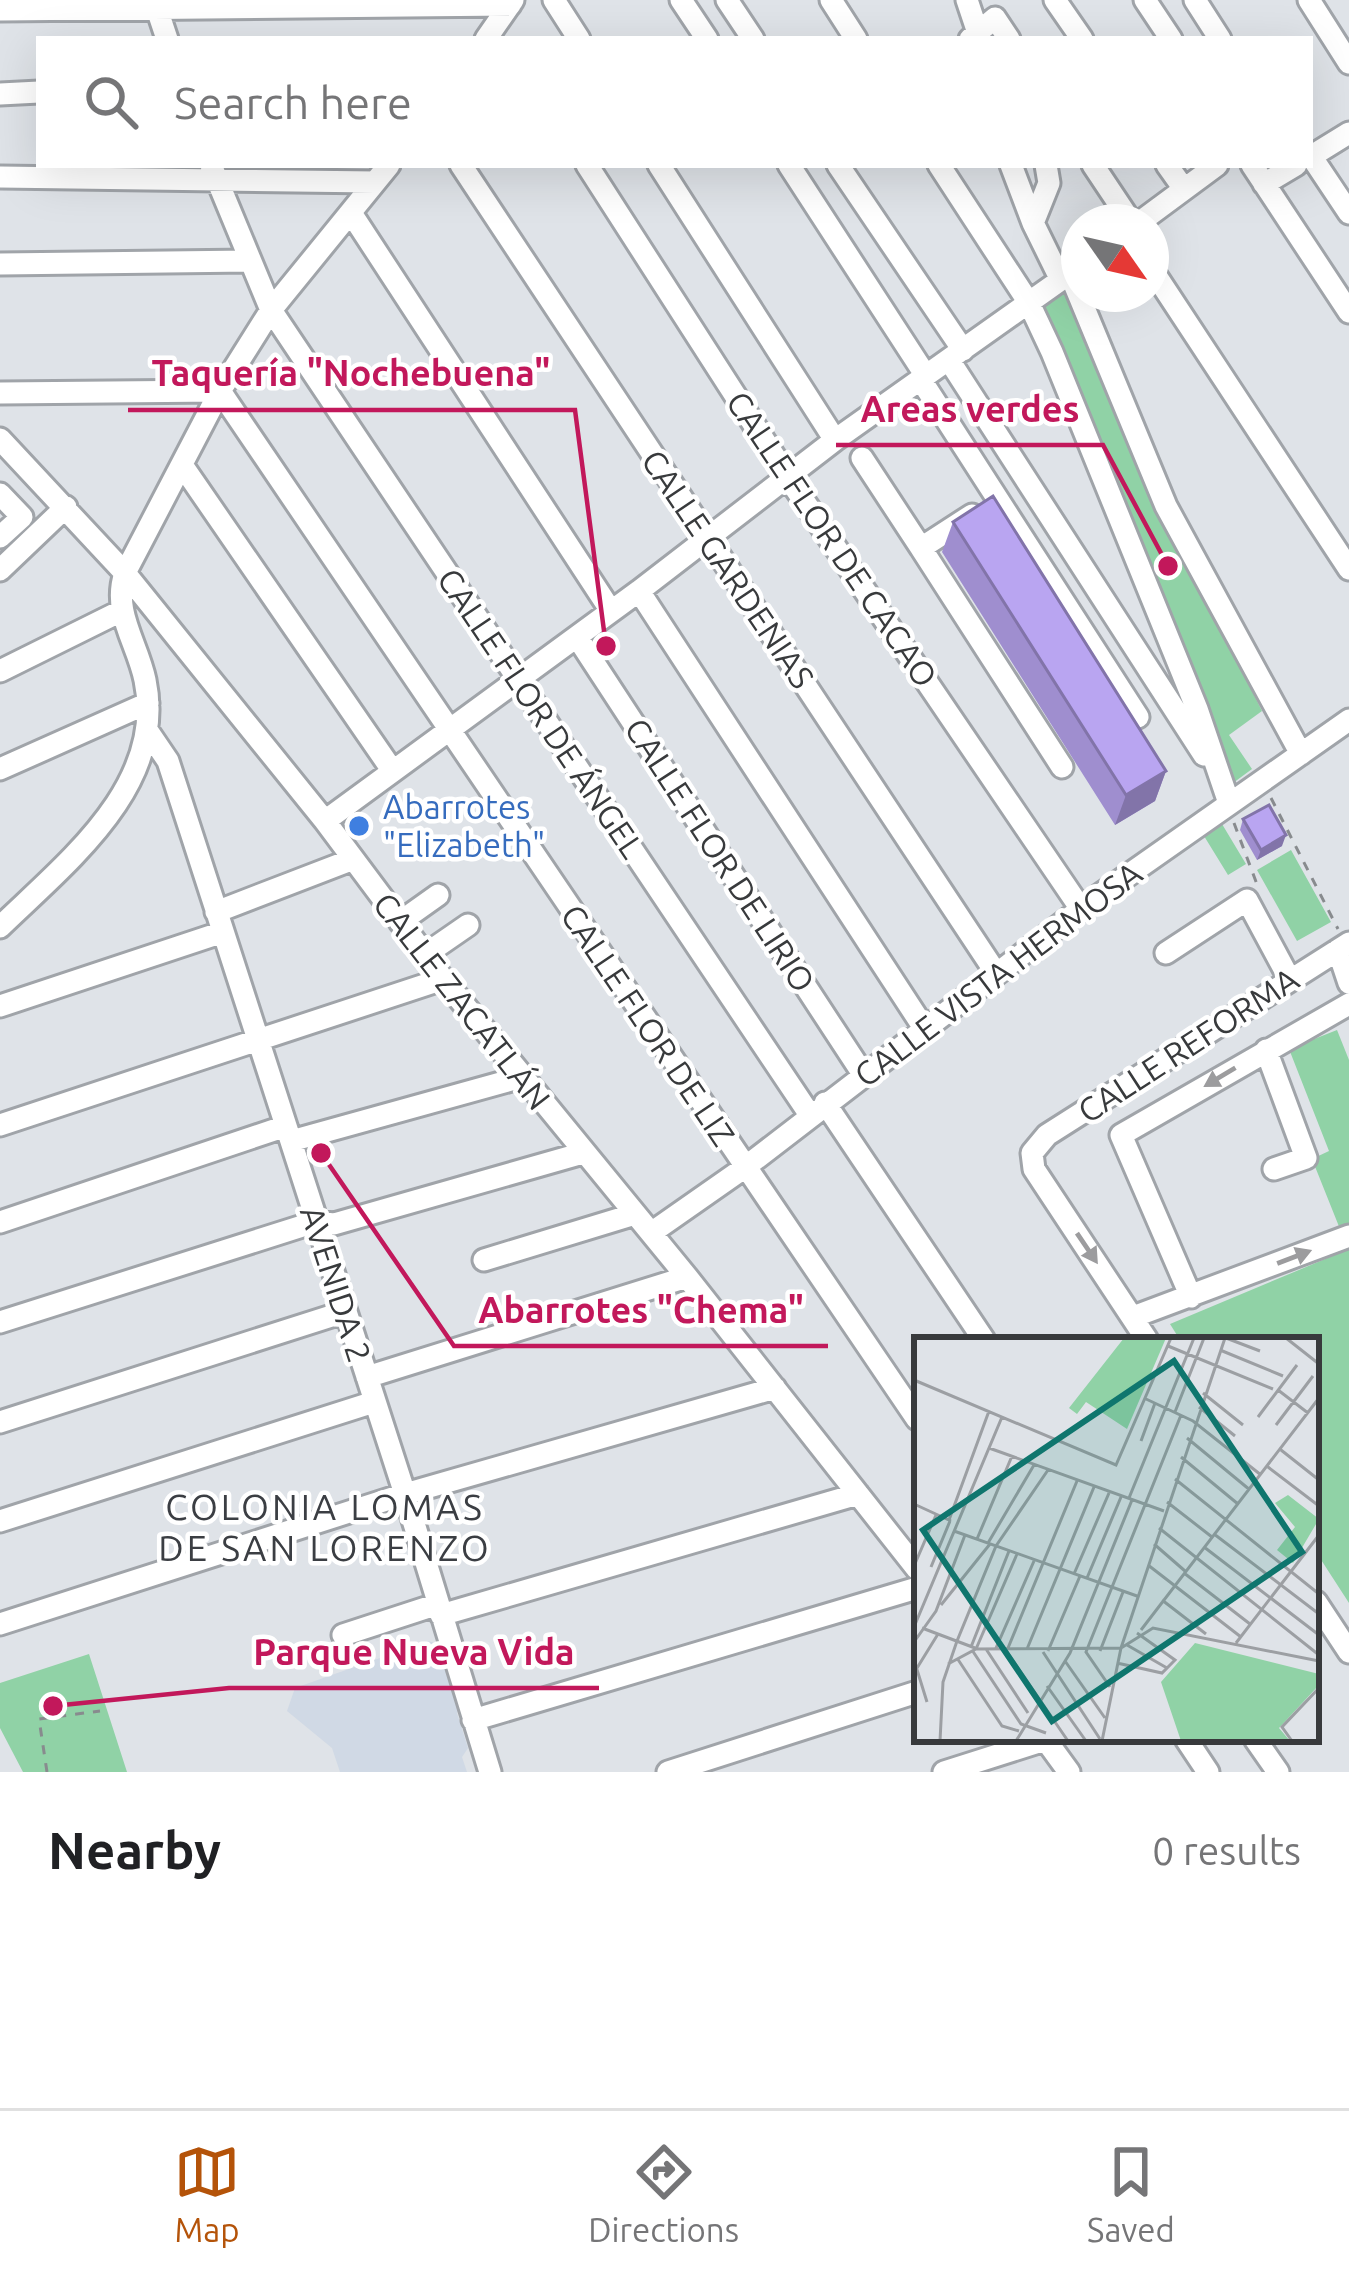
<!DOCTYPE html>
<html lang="en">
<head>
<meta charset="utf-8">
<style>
  :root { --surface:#fff; --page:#f6f6f6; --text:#202124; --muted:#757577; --line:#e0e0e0; --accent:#b45309 }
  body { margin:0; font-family:Ubuntu,sans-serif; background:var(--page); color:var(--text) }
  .compass { position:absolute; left:1061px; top:204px; width:108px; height:108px; border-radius:50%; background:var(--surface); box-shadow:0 12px 48px #0002; rotate:124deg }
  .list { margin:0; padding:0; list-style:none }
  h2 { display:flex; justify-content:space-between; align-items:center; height:156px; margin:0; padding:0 48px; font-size:51px }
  h2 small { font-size:39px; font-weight:400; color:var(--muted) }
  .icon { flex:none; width:66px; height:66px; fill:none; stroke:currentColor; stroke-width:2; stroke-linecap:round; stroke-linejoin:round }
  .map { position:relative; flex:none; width:1349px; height:1772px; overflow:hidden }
  .search { position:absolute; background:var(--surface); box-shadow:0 12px 48px #0002; left:36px; right:36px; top:36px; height:132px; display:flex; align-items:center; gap:30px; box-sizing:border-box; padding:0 42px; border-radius:0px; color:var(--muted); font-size:45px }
  .sheet { height:336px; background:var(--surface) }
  nav { display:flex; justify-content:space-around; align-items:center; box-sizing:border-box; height:168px; border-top:3px solid var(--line); background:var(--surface); font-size:33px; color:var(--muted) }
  nav a { display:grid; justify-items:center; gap:6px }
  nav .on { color:var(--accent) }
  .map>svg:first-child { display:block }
</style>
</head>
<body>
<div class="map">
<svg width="1349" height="1772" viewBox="0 0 1349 1772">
  <rect width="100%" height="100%" fill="#dfe3e8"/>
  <path fill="#d0d9e5" d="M 428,1641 L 445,1646 L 463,1705 L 457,1713 L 468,1748 L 462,1757 L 467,1772 L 340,1772 L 332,1748 L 287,1711 L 295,1688 Z"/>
  <path fill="#90d2a6" d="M 1064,281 L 1172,528 L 1262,711 L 1229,735 L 1252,769 L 1229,786 L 1029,306 Z
    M 1222,824 L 1246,864 L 1228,875 L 1204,836 Z
    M 1291,850 L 1331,922 L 1297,941 L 1257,870 Z
    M 1337,1030 L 1349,1060 L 1349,1231 L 1342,1234 L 1312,1159 L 1329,1151 L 1289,1049 Z
    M 1349,1249 L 1349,1603 L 1316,1552 L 1316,1340 L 1180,1340 L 1170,1324 Z
    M 89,1654 L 127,1772 L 23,1772 L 0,1728 L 0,1683 Z"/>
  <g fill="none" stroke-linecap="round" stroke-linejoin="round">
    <defs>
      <path id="minor" d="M 154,0 L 167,39
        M 554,0 L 579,39
        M 681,0 L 707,39
        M 727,0 L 753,39
        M 831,0 L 856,39
        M 967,0 L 980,39
        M 1055,0 L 1082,39
        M 1145,0 L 1171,39
        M 1195,0 L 1220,39
        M 1309,0 L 1349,63
        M 0,10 L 510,5
        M 486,39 L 513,0
        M 970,39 L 995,18 L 1009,39
        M 0,94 L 39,92
        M 1311,156 L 1349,213
        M 1310,157 L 1349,133
        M 211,165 L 271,310 L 810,1115
        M 461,165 L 996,973
        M 587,165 L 787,476 L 1081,909
        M 659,165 L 835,440
        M 789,165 L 926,376
        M 838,165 L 963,350
        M 939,165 L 1029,303 L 1052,352 L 1197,709 L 1229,803
        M 1011,165 L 1033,223 L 1061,280
        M 1093,165 L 1131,222
        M 1167,165 L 1184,189
        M 1252,165 L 1349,312
        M 0,177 L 375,182
        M 1264,184 L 1296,165
        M 351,213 L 611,611
        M 1140,222 L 1217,165
        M 1033,223 L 1049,183 L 1046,165
        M 0,264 L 250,261
        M 1151,268 L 1349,569
        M 1070,274 L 1166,506 L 1301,754
        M 949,360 L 1204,755
        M 921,380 L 1138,717
        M 0,393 L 220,391 L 917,1419
        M 0,439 L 125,573 L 325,821 L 443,979 L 687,1277 L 917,1569
        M 862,458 L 921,548
        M 182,465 L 392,770
        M 0,494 L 22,517 L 0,537
        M 972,515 L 921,548 L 1062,767
        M 0,570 L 66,507
        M 639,591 L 924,1028
        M 577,637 L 863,1074
        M 0,671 L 121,611
        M 149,733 L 168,761 L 405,1494 L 490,1772
        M 0,769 L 148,703
        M 325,821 L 639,591 L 835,440 L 1079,267
        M 216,912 L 351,860
        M 400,922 L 438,895
        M 0,927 C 67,862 167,785 145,680 C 137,642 112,612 125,573 L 220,391 L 271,310 L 389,165
        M 1338,950 L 1349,983
        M 1166,953 L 1247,900 L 1290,980
        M 426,954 L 468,925
        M 0,1006 L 223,932
        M 1266,1050 L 1306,1158 L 1274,1169
        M 825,1103 L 984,1340
        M 0,1125 L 443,979
        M 291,1141 L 522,1077
        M 0,1222 L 286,1126
        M 651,1233 L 744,1168 L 1094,899 L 1349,720
        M 484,1260 L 635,1214
        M 1191,1297 L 1121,1135 L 1349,1004
        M 1133,1317 L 1349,1236
        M 0,1322 L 315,1222 L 334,1224 L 583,1153
        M 1147,1340 L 1034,1169 L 1032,1153 L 1047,1135 L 1349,943
        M 367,1377 L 687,1277
        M 0,1422 L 344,1312
        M 0,1521 L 374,1402
        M 1316,1602 L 1349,1652
        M 441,1615 L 858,1494
        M 0,1624 L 405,1494 L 775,1388
        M 343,1635 L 438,1604
        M 473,1720 L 917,1588
        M 1045,1739 L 1069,1772
        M 1186,1739 L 1208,1772
        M 1255,1739 L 1278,1772
        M 668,1772 L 917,1692
        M 944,1772 L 1045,1740"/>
    </defs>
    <use href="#minor" stroke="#a0a4a9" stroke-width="27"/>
    <path stroke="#888b8e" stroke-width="3" stroke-dasharray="9 9" stroke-linecap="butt" d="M 1271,798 L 1338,929
      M 1234,823 L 1258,887
      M 47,1772 L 39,1719 L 100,1711"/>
    <use href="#minor" stroke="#fff" stroke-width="21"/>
  </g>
  <path fill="#9f8ecf" d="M 953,522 L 1166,771 L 1155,801 L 1115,825 L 942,552 Z
    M 1243,819 L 1282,846 L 1257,860 L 1240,830 Z"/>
  <path fill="#8274a9" d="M 1166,771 L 1155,801 L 1115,825 L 1126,795 Z
    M 1286,835 L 1282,846 L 1257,860 L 1261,850 Z"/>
  <path fill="#b9a5f1" stroke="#8274a9" stroke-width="3" d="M 993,496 L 1166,771 L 1126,795 L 953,522 Z
    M 1269,805 L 1286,835 L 1261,850 L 1243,819 Z"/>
  <defs><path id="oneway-solid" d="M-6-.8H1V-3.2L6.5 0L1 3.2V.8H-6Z" transform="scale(3)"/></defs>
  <g fill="#9c9c9e">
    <use href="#oneway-solid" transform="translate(1220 1077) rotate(149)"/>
    <use href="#oneway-solid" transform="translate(1087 1248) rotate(56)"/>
    <use href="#oneway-solid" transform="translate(1294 1257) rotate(-21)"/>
  </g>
  <circle fill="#3f7fe0" stroke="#fff" stroke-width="4.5" cx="359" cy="826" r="12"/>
  <g text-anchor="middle" stroke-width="9" stroke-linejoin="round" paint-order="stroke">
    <g font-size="33" fill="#383a3c" stroke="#fff">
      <text transform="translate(832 539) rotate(56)" y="12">CALLE FLOR DE CACAO</text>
      <text transform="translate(728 569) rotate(56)" y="12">CALLE GARDENIAS</text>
      <text transform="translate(541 713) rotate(56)" y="12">CALLE FLOR DE ÁNGEL</text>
      <text transform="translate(720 855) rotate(57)" y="12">CALLE FLOR DE LIRIO</text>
      <text transform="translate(998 974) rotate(-37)" y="12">CALLE VISTA HERMOSA</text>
      <text transform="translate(462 1001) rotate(52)" y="12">CALLE ZACATLÁN</text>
      <text transform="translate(648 1025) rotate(56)" y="12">CALLE FLOR DE LIZ</text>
      <text transform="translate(1188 1045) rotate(-33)" y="12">CALLE REFORMA</text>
      <text transform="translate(336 1284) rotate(72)" y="12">AVENIDA 2</text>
    </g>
    <g font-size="33" fill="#366cbe" stroke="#fff" text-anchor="start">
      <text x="383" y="819">Abarrotes<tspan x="383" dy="38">"Elizabeth"</tspan></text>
    </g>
    <g font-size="36" letter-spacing="3" fill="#3b3e43" stroke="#fff">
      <text x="325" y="1520">COLONIA LOMAS<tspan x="325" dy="41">DE SAN LORENZO</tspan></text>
    </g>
  </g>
  <g transform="translate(914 1337)">
    <rect width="405" height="405" fill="#dfe3e8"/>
    <path d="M 210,1 L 252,1 L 213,92 L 172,65 L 163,77 L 155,71 ZM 374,158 L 405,182 L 379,226 L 363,213 L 381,190 L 361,166 ZM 281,306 L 405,337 L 405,348 L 365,391 L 376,404 L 267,404 L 247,345 Z" fill="#90d2a6"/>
    <path fill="none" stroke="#9c9fa3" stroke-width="3" d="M 312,1 L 346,14M 372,1 L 405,27M 254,9 L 359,52M 306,13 L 369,39M 0,43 L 202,128 L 257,1M 364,53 L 394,76M 289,56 L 329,88M 232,62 L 279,84 L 347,138M 285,70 L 321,99M 261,75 L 290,1M 344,80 L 383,28M 362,88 L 399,39M 273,101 L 336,153M 227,104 L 241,66M 75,111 L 250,174M 367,113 L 405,143M 267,120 L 324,167M 354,130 L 405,169M 261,142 L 405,257M 215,161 L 280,1M 253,165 L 298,200M 0,167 L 37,184M 35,183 L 75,74M 245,191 L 405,318M 40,194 L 223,259M 300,197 L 405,277M 63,202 L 98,119M 74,206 L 120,128M 240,207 L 271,234M 290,210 L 405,298M 234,228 L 327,300M 0,229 L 22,178M 17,230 L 36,184M 270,236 L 336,287M 160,237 L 195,156M 173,241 L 207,160M 248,263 L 292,297M 27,268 L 76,207M 0,290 L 88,80M 8,291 L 61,311M 227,293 L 405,61M 0,305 L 22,274 L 51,198M 322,306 L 405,198M 213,308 L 253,331M 57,310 L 95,214M 82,311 L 120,224M 94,311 L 163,144M 62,312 L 103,217M 72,312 L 114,376M 91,312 L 154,404M 113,312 L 180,150M 58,313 L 107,387 L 132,396M 134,314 L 166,239M 186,314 L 209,255M 129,315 L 186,402M 43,321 L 88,389 L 105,394M 0,323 L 13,365M 151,324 L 191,381M 203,326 L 248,336 L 261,323 L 223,296M 34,327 L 62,312 L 207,311 L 239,291 L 405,324M 3,331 L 24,297M 133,349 L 172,404M 196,350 L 172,315 L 267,78M 26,404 L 29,345 L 43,304 L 82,209 L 134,133M 102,404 L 156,316 L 218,163M 188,404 L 207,311 L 311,1M 378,404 L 368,390 L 405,351"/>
    <path fill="#0f766e" fill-opacity="0.15" stroke="#0f766e" stroke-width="6" d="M 260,24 L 388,215 L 138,384 L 9,193 Z"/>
    <rect width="405" height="405" fill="none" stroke="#383a3c" stroke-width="6"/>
  </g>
  <path fill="none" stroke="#c2185b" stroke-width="4.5" d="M606 646L575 410H128M1168 566L1103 445H836M321 1153L454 1346H828M53 1706L229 1688H599"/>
  <g fill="#c2185b" stroke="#fff" stroke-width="4.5">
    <circle cx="606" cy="646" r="12"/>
    <circle cx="1168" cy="566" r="12"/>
    <circle cx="321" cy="1153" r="12"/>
    <circle cx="53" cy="1706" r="12"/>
  </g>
  <g font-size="36" text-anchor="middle" font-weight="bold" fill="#c2185b" stroke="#fff" stroke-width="9" stroke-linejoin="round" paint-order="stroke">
    <text x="351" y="386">Taquería "Nochebuena"</text>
    <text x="970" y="422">Areas verdes</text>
    <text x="641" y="1323">Abarrotes "Chema"</text>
    <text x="414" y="1665">Parque Nueva Vida</text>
  </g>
</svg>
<svg class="compass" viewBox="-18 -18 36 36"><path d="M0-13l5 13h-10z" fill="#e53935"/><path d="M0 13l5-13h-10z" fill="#757577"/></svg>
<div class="search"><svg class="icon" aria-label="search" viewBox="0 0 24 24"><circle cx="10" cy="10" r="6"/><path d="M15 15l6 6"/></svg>Search here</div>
</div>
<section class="sheet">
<h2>Nearby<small>0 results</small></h2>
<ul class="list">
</ul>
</section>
<nav>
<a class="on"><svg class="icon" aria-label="map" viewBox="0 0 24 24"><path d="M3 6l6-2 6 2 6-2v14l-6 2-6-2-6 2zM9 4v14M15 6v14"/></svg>Map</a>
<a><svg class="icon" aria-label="directions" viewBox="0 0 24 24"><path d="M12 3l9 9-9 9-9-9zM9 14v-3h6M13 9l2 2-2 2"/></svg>Directions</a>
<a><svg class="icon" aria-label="saved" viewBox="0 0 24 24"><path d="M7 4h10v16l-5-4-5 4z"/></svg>Saved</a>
</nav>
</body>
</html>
